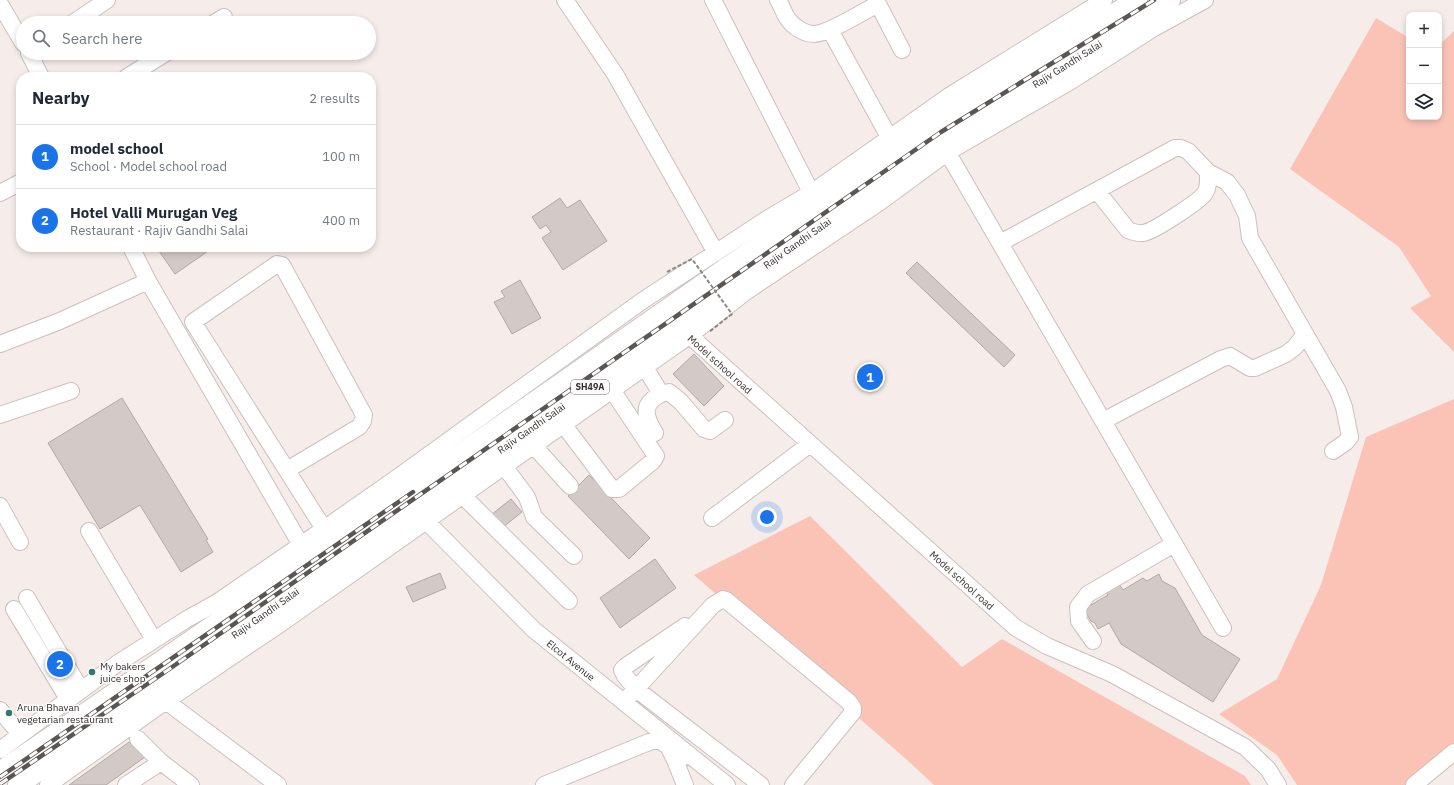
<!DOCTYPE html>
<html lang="en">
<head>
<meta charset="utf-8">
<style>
  :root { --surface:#fff; --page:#f6f6f7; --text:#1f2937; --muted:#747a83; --line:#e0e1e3; --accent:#1a73e8 }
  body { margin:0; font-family:"IBM Plex Sans",sans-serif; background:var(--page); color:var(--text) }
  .controls { position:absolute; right:12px; top:12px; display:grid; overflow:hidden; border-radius:8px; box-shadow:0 2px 6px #0003 }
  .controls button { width:36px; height:36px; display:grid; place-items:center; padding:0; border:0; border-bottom:1px solid var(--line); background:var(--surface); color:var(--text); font:20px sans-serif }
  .you { position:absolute; left:767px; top:517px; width:14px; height:14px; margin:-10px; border:3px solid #fff; border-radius:50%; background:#1a73e8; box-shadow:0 0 0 6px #1a73e833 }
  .badge { display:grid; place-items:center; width:26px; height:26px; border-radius:50%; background:var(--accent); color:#fff; font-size:13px; font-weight:700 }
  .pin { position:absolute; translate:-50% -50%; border:2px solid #fff; box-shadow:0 1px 4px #0006 }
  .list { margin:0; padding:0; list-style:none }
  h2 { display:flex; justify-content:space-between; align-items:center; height:52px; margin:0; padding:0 16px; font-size:17px }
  h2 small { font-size:13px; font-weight:400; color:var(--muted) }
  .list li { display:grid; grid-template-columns:26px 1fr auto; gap:12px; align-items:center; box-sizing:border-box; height:64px; padding:0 16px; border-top:1px solid var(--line) }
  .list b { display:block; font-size:15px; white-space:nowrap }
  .list p { margin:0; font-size:13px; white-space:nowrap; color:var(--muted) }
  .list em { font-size:13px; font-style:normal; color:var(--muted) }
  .icon { flex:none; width:22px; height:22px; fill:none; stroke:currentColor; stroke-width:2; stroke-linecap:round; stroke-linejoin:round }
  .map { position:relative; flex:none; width:1454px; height:785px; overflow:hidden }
  .search { position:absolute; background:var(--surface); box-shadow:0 2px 6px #0003; left:16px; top:16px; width:360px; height:44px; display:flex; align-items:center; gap:10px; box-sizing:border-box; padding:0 14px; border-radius:22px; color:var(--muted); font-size:15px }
  .panel { position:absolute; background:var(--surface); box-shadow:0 2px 6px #0003; left:16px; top:72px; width:360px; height:180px; border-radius:16px }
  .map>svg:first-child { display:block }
</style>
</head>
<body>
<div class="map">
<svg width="1454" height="785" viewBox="0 0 1454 785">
  <rect width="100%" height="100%" fill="#f6edeb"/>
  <path fill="#fbc3b6" d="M 1376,18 L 1409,38 L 1409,117 L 1439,117 L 1439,45 L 1454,31 L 1454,352 L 1410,308 L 1431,296 L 1399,247 L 1290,169 Z
    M 1454,399 L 1454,745 L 1408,785 L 1297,785 L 1277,755 L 1219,714 L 1277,679 L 1321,585 L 1366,437 Z
    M 810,516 L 962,667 L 1002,639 L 1245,776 L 1251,785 L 934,785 L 906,759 L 694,575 Z"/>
  <path fill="#d3cac8" stroke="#b0a8a6" d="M 560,198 L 567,208 L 580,200 L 607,241 L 563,270 L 542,238 L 551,232 L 546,225 L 540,229 L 532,217 Z
    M 164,247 L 214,247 L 175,274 L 159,251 Z
    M 917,262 L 1015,355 L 1004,367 L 906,273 Z
    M 520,280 L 541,318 L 512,334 L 494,302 L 505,297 L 501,291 Z
    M 694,354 L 724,386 L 704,406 L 673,374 Z
    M 122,398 L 208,539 L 206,540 L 213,552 L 181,572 L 140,505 L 100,529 L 48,443 Z
    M 589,475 L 650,538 L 629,559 L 568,496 Z
    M 511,499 L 522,512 L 502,528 L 491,515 Z
    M 655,559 L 676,588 L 620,628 L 600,598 Z
    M 440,573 L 446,588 L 413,602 L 406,587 Z
    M 1159,574 L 1162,581 L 1175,588 L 1202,635 L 1240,659 L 1213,702 L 1121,644 L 1109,623 L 1098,629 L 1095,623 L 1091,621 L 1084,609 L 1108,595 L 1103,589 L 1117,581 L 1123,590 L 1143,578 L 1147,581 Z
    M 132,740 L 145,757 L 106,785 L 69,785 Z"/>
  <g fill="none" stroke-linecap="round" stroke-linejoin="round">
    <defs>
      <path id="minor" d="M 565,0 L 615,74 L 716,253
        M 713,0 L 816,202
        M 778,0 C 782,6 784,14 788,19 C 793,27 805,34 814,34 C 828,34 864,11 878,4 L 876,0
        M 0,4 L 23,43
        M 878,4 L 902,50
        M 73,23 L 107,0
        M 214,23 L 224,17
        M 830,30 L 889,137
        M 29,53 L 41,77
        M 127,77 L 166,53
        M 942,143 L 1223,628
        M 1097,191 L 1128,230 C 1133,232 1138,234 1143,233 C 1153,232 1200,201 1205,193 C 1209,187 1208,179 1208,172
        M 0,193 L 21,182
        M 1000,243 L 1175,148 L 1181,148 L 1188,151 L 1208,172 L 1227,182 L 1237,195 L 1247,216 L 1250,238 L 1338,391 L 1344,407 L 1350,437 L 1346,442 L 1333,451
        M 131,247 L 148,281 L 301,545
        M 681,328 L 1016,628 L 1047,646 L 1112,674 L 1245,747 L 1268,769 L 1278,785
        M 0,344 L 60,321 L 148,281
        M 645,367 L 661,394
        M 0,415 L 71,391
        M 1103,421 L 1221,359 L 1230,356 L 1250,368 L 1255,368 L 1286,354 L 1295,347 L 1305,334
        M 563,424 L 612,489 L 619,489 L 653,461 L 656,456 L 612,390
        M 655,433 C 652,428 648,421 647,415 C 644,402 658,394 669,392 L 681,402 L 704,429 L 710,431 L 725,420
        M 533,445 L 570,486
        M 504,466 L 527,497 L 534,517 L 574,556
        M 287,470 L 359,427 L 363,421 L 364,415 L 282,265 L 277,264 L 193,322 L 324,529
        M 462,495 L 569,601
        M 0,506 L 20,542
        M 712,518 L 810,444
        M 426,521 L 534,630 L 727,785
        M 89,531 L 154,640
        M 27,598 L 81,690
        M 14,609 L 68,699
        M 685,626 L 626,666 L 622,670 L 625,676 L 636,689 L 761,785
        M 1093,641 L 1079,621 L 1078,607 L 1088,594 L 1174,544
        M 159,696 L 278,785
        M 624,702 L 713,605 L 723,599 L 726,600 L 849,702 L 853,708 L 853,712 L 793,785
        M 0,710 L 20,734
        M 138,739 L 161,762 L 191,785
        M 0,750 L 118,663 L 187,619 L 216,603 L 301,545 L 398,477 L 642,301 L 767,219 L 811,193 L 949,96 L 1104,0
        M 675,760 L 685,785
        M 48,785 L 166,701 L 280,624 L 689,336 L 747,291 L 880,202 L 948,152 L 1071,81 L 1154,28 L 1205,0
        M 126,785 L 161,762
        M 544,785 L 649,742 L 658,740 L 668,746 L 675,760 L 690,755
        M 1414,785 L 1454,752"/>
      <path id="major" d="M 0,772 L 307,561 L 931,125 L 1137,0
        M 18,785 L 942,142 L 1170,0"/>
    </defs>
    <use href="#minor" stroke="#cac1be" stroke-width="18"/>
    <use href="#major" stroke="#cac1be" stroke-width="22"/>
    <use href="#minor" stroke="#fff" stroke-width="16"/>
    <use href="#major" stroke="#fff" stroke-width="20"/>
    <defs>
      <path id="rail" d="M 0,777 L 413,492
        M 0,784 L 165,672 L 941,132 L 1154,0"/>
    </defs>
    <use href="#rail" stroke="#5a5654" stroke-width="4.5"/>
    <use href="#rail" stroke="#fefcfc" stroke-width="3" stroke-dasharray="9" stroke-linecap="butt"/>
    <path stroke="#8d8886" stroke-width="2" stroke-dasharray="4 2" stroke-linecap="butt" d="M 667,272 L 692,259 L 732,314 L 709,332"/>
  </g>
  <g fill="#33796f" stroke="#fefcfc" stroke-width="1.5">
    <circle cx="92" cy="672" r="4"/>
    <circle cx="9" cy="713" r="4"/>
  </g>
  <g text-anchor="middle" stroke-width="3" stroke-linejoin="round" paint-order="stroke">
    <rect fill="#fefcfc" stroke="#6f6c6c" stroke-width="1" x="571" y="380" width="38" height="14" rx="3"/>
    <g font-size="9" font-weight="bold" fill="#322f2e">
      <text x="590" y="390">SH49A</text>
    </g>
    <g font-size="10" fill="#322f2e" stroke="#fefcfc">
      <text transform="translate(1067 64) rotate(-32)" y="4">Rajiv Gandhi Salai</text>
      <text transform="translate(797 243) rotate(-35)" y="4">Rajiv Gandhi Salai</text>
      <text transform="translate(720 364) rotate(42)" y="4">Model school road</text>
      <text transform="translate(531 428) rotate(-35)" y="4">Rajiv Gandhi Salai</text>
      <text transform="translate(962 580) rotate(42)" y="4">Model school road</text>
      <text transform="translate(265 613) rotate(-35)" y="4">Rajiv Gandhi Salai</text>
      <text transform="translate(571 660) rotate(39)" y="4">Elcot Avenue</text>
    </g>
    <g font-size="10" fill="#322f2e" stroke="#fefcfc" text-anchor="start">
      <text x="100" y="670">My bakers<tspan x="100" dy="12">juice shop</tspan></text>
      <text x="17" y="711">Aruna Bhavan<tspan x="17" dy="12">vegetarian restaurant</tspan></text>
    </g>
  </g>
</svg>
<div class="controls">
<button>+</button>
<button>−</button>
<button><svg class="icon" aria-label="layers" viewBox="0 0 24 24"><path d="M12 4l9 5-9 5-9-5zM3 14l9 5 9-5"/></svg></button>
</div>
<div class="you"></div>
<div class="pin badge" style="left:870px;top:377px">1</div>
<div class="pin badge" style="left:60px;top:664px">2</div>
<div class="search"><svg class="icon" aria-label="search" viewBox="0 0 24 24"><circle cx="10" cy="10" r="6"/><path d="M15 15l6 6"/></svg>Search here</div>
<section class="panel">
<h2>Nearby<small>2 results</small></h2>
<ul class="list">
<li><span class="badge">1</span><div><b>model school</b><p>School · Model school road</p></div><em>100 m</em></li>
<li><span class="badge">2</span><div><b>Hotel Valli Murugan Veg</b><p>Restaurant · Rajiv Gandhi Salai</p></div><em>400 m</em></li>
</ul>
</section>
</div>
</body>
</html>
